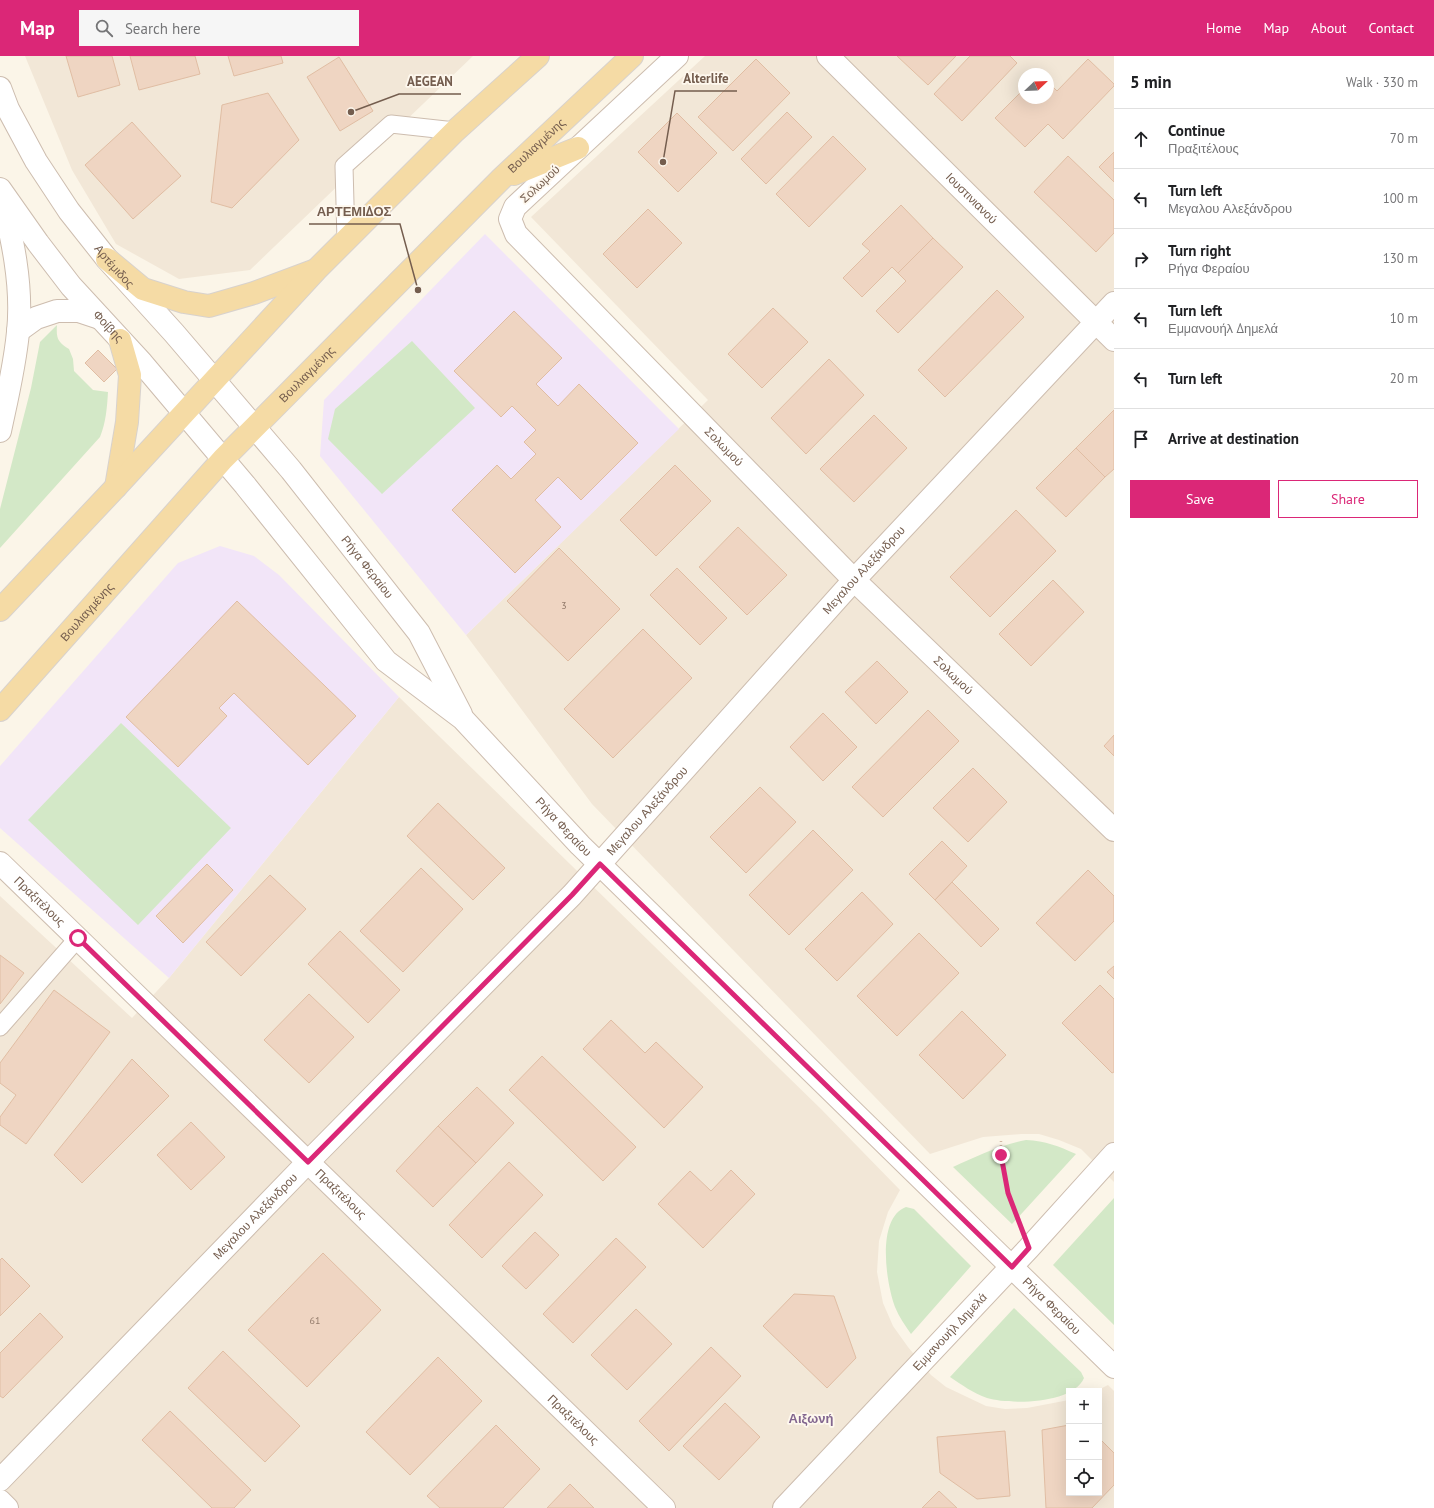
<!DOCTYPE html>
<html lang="en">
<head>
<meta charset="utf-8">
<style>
  :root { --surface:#fff; --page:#f6f6f6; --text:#202124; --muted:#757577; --line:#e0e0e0; --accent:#db2777 }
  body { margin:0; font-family:"PT Sans",sans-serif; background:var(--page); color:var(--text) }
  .controls { position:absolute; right:12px; bottom:12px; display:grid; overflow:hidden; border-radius:0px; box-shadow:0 4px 16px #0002 }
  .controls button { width:36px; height:36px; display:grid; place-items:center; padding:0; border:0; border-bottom:1px solid var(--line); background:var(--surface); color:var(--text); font:20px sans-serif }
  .compass { position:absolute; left:1018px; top:12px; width:36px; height:36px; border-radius:50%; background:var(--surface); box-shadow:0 4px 16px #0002; rotate:67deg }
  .stop { position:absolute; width:12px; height:12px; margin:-9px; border:3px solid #db2777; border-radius:50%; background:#fff }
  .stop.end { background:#db2777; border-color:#fff; box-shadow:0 1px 4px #0008 }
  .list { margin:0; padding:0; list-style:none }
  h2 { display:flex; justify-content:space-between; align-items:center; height:52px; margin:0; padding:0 16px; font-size:17px }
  h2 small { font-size:13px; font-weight:400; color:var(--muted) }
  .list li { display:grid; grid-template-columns:26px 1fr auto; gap:12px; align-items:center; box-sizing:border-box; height:60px; padding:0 16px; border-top:1px solid var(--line) }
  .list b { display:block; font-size:15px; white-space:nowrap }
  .list p { margin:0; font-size:13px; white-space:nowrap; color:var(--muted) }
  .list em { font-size:13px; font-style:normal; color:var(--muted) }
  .actions { display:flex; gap:8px; padding:12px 16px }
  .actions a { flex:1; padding:9px 0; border:1px solid var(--accent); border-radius:0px; text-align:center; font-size:14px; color:var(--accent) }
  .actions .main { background:var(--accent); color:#fff }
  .icon { flex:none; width:22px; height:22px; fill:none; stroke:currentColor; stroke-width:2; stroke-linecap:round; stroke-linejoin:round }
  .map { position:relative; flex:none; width:1114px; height:1452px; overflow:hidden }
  header { display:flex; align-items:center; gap:24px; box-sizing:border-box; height:56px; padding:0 20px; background:var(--accent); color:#fff }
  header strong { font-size:19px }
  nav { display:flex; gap:22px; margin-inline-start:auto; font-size:14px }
  .search { width:280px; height:36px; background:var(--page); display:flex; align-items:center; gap:10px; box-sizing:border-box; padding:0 14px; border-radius:0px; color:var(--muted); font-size:15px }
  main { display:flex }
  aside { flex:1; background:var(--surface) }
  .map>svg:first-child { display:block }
</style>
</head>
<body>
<header>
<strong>Map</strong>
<div class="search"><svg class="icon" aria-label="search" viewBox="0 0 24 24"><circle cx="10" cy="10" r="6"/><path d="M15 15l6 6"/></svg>Search here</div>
<nav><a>Home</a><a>Map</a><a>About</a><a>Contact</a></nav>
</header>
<main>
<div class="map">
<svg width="1114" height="1452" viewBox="0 0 1114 1452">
  <rect width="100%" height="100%" fill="#fbf5e8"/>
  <path fill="#f2e7d7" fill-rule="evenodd" d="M 25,0 L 473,0 L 250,214 L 179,223 L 116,188 L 72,114 Z
    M 705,0 L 1114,0 L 1114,1126 L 1081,1093 L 1059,1084 L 1039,1078 L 1021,1078 L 983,1081 L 930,1098 L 592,748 L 466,579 L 708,344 L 531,161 ZM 1024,18 L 1048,18 L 1048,42 L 1024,42 Z
    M 399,641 L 821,1053 L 900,1134 L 888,1156 L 879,1185 L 877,1216 L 883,1247 L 893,1270 L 908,1291 L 931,1319 L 946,1331 L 986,1350 L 1005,1353 L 1027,1352 L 1069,1344 L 1069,1437 L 1099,1437 L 1099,1335 L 1096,1335 L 1108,1329 L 1114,1335 L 1114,1452 L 0,1452 L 0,840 L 132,962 L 169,922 Z"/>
  <path fill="#f2e5f8" d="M 485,178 L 679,373 L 466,579 L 320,400 L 324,344 Z
    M 220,490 L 254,500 L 279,519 L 399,641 L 169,922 L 0,772 L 0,710 L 178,507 Z"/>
  <path fill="#d3e8c7" d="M 57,269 C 56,283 58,286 69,293 L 73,303 L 74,315 L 93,334 L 108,336 C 107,352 106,366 100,381 L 0,492 L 0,453 L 31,332 L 40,286 Z
    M 412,285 L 475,352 L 382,438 L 328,383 L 335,353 Z
    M 121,667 L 231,772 L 138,869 L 28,764 Z
    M 1026,1084 C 1046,1085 1058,1090 1076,1098 L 1012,1168 L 953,1111 C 977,1100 1000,1089 1026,1084 Z
    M 1114,1142 L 1114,1269 L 1053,1209 Z
    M 906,1151 L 914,1153 L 971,1210 L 911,1278 C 905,1269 899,1261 895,1251 C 886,1227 876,1162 906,1151 Z
    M 1014,1252 L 1081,1316 L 1084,1322 C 1073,1348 1011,1349 987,1342 C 973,1337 962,1329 950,1321 Z"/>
  <path fill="#efd5c2" stroke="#e0bda3" d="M 66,0 L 112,0 L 120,29 L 78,41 Z
    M 130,0 L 195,0 L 200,18 L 139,34 Z
    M 228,0 L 281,0 L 283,7 L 234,20 Z
    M 897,0 L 956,0 L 928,29 Z
    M 970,0 L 1010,0 L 1017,7 L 962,65 L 934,38 Z
    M 339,1 L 373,55 L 340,75 L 307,21 Z
    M 756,3 L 790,37 L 733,95 L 698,61 Z
    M 1088,3 L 1114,28 L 1114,30 L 1063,83 L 1048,68 L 1025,91 L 995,62 L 1024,33 L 1024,42 L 1048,42 L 1048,26 L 1057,35 Z
    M 268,37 L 299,84 L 232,152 L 211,146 L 222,49 Z
    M 787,56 L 812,81 L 766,128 L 741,103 Z
    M 677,57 L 717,97 L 678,136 L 638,96 Z
    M 132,66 L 181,120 L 133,163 L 85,109 Z
    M 833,80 L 866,113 L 809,171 L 776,138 Z
    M 1114,96 L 1114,126 L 1099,111 Z
    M 1068,100 L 1114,144 L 1114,177 L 1096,196 L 1034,136 Z
    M 901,149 L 933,182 L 898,217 L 892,211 L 862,241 L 843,222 L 870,195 L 862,188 Z
    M 648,153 L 682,187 L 637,232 L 603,198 Z
    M 933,182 L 963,211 L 898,277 L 876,255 L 906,225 L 898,217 Z
    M 997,234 L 1024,261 L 945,341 L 918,314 Z
    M 773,252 L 808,286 L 762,332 L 728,298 Z
    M 514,255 L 562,302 L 536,328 L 558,350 L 579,328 L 638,387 L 581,444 L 558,421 L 535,444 L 561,471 L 515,517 L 452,454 L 497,409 L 511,423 L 536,398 L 524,386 L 536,374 L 512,350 L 501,361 L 454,315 Z
    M 98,294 L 117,313 L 104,326 L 85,307 Z
    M 829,303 L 864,339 L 806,398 L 771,362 Z
    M 1114,354 L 1114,413 L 1105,421 L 1076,392 Z
    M 874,359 L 907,392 L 854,446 L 820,413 Z
    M 1076,392 L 1105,421 L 1066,461 L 1036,432 Z
    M 675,409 L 711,445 L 656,500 L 620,464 Z
    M 1016,454 L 1056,495 L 990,561 L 950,521 Z
    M 738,471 L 787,519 L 747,559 L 699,511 Z
    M 559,492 L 620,553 L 568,605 L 507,545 Z
    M 677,512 L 727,562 L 700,589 L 650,539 Z
    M 1053,524 L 1084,556 L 1031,610 L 999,578 Z
    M 237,545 L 356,660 L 308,709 L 234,637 L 219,652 L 227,660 L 178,711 L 126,661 Z
    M 643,573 L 692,622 L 613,702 L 564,653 Z
    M 877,605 L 908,636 L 876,668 L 845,636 Z
    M 928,654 L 959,685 L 883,761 L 852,731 Z
    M 823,657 L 857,691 L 823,725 L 790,691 Z
    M 1114,679 L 1114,700 L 1104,690 Z
    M 973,712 L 1007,746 L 968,786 L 933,752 Z
    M 760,731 L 796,766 L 746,817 L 710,781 Z
    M 438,747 L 505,812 L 473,844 L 407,780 Z
    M 813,774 L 853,814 L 789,879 L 749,839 Z
    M 942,785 L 967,810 L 935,844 L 909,818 Z
    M 207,808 L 233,834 L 183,887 L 156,860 Z
    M 421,812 L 463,853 L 403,916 L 360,875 Z
    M 1088,814 L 1114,840 L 1114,865 L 1075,905 L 1036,867 Z
    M 270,819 L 306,853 L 241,920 L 206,886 Z
    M 952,826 L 999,873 L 981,891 L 935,844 Z
    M 862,836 L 893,868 L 837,925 L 805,893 Z
    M 340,875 L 400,934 L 368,967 L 308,908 Z
    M 919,877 L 959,917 L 897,980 L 857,940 Z
    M 0,899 L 24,917 L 0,948 Z
    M 1114,910 L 1114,923 L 1107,916 Z
    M 1100,929 L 1114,943 L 1114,1016 L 1112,1017 L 1062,967 Z
    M 54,934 L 110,976 L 26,1088 L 0,1069 L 0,1061 L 16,1039 L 0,1027 L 0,1007 Z
    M 309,938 L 354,981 L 309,1027 L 264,984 Z
    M 962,955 L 1006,999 L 963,1043 L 919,999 Z
    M 611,964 L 645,997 L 656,986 L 703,1031 L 664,1072 L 583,993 Z
    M 542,1000 L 636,1091 L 603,1125 L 509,1034 Z
    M 132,1003 L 169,1040 L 82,1127 L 54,1099 Z
    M 477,1031 L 514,1067 L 476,1107 L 438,1070 Z
    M 191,1066 L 225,1101 L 191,1134 L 157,1099 Z
    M 438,1070 L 476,1107 L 433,1151 L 396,1115 Z
    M 509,1106 L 543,1139 L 482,1202 L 449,1169 Z
    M 731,1114 L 755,1138 L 703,1192 L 658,1148 L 690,1115 L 711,1135 Z
    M 535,1176 L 559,1199 L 526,1233 L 502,1210 Z
    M 616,1182 L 646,1211 L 573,1287 L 543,1258 Z
    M 323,1197 L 381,1254 L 307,1331 L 248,1274 Z
    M 2,1202 L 30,1230 L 0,1260 L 0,1204 Z
    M 794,1238 L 834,1240 L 856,1302 L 827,1332 L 763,1270 Z
    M 636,1253 L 672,1288 L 627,1334 L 591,1299 Z
    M 40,1257 L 63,1281 L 3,1342 L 0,1340 L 0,1297 Z
    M 711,1291 L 741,1320 L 669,1395 L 639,1365 Z
    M 223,1295 L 300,1370 L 265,1406 L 188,1332 Z
    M 438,1301 L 482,1345 L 410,1419 L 366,1376 Z
    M 725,1347 L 760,1381 L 719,1424 L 683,1390 Z
    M 170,1355 L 251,1434 L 234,1452 L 212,1452 L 142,1384 Z
    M 496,1369 L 540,1413 L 503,1452 L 440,1452 L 427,1440 Z
    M 1069,1369 L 1069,1437 L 1099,1437 L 1099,1382 L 1114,1397 L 1114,1429 L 1092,1452 L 1046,1452 L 1042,1374 Z
    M 1005,1375 L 1010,1440 L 977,1443 L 940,1417 L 937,1381 Z
    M 570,1428 L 594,1452 L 547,1452 Z
    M 939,1435 L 957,1452 L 922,1452 Z"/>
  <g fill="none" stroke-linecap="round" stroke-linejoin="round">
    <defs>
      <path id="service" d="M 346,185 L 344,110 L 391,68 L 455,75
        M 0,971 L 78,882"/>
      <g id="minor">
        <path id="s1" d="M 677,0 L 515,151 L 510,163 L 516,178 L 854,524 L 1114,774"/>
        <path id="s2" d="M 828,0 L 1114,284"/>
        <path d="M 0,134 C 12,180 23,229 18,276 C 15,309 7,342 0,375"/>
        <path d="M 18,275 L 36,262 L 57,255 L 79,255 L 100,262"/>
        <path id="s3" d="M 0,807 L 664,1452"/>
        <path id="s4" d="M 0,1424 L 308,1106 L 572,839 L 854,524 L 1114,247"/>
        <path d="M 0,1445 L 7,1452"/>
        <path id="s5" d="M 784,1452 L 1029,1192 L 1114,1098"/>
      </g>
      <g id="tertiary">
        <path id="s6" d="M 0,32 L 8,53 L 36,105 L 69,155 L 107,203 L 174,277 L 291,414 L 419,577 L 461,658"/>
        <path id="s7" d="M 0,133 L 38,187 L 71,230 L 142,307 L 245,429 L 386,605 L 463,663 L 580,789 L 1114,1311"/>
      </g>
      <g id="primary">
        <path d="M 514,118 L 578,92"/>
        <path d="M 107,203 L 143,233 L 184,246 L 209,250 L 254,237 L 313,215"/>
        <path d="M 116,431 L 127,366 L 130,319 L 120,284"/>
        <path d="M 0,554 L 116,431 L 316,214 L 455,75 L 538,0"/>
        <path id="s8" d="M 0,654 L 223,403 L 502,122 L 632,0"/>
      </g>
    </defs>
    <use href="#service" stroke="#cdbdaf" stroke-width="19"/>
    <use href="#minor" stroke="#cdbdaf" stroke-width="24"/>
    <use href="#tertiary" stroke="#cdbdaf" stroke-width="24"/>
    <use href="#primary" stroke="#d8d2cd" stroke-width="24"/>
    <path stroke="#d4b9a4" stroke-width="2.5" stroke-dasharray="1 3" stroke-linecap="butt" d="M 1001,1085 C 1000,1113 1008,1139 1018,1166"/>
    <use href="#service" stroke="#fff" stroke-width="17"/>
    <use href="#minor" stroke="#fff" stroke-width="22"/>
    <use href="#tertiary" stroke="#fff" stroke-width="22"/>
    <use href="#primary" stroke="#f5dba5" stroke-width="22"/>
  </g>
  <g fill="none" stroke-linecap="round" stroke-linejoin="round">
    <path stroke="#db2777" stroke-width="5" d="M 78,882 L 308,1106 L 572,839 L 600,808 L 1012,1211 L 1029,1192 L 1008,1137 L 1001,1099"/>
  </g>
  <g text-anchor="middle" stroke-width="3.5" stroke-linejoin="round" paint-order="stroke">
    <g font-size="10" fill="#937b6b">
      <text x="564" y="553">3</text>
      <text x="315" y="1268">61</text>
    </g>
    <g font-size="12" fill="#745d4e" stroke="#fef8ee">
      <text dy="4" stroke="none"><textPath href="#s8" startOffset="779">Βουλιαγμένης</textPath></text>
      <text transform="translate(540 128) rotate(-43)" y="4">Σολωμού</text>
      <text dy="4" stroke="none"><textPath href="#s2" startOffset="202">Ιουστινιανού</textPath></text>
      <text dy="4" stroke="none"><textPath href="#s6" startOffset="213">Αρτέμιδος</textPath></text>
      <text dy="4" stroke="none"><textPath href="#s7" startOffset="175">Φοίβης</textPath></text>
      <text dy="4" stroke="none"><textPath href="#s8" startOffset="455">Βουλιαγμένης</textPath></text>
      <text dy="4" stroke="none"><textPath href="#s1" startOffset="548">Σολωμού</textPath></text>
      <text dy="4" stroke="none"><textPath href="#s6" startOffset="606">Ρήγα Φεραίου</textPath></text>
      <text dy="4" stroke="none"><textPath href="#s4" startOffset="1255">Μεγαλου Αλεξάνδρου</textPath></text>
      <text dy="4" stroke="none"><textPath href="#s8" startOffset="131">Βουλιαγμένης</textPath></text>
      <text dy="4" stroke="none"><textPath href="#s1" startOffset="872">Σολωμού</textPath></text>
      <text dy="4" stroke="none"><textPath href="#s4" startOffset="931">Μεγαλου Αλεξάνδρου</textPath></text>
      <text dy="4" stroke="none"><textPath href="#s7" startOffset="854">Ρήγα Φεραίου</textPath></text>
      <text dy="4" stroke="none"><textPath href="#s3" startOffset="55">Πραξιτέλους</textPath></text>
      <text dy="4" stroke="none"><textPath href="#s3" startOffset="475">Πραξιτέλους</textPath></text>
      <text dy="4" stroke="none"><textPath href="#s4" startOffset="367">Μεγαλου Αλεξάνδρου</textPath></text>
      <text dy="4" stroke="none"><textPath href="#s7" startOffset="1538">Ρήγα Φεραίου</textPath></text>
      <text dy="4" stroke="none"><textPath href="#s5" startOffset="242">Εμμανουήλ Δημελά</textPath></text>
      <text dy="4" stroke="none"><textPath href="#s3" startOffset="799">Πραξιτέλους</textPath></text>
    </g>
    <g font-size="13" font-weight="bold" fill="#83668f" stroke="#fef8ee">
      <text x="811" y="1367">Αιξωνή</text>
    </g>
  </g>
  <path fill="none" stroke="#745d4e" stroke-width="1.5" d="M663 106L675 35H737M351 56L399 38H461M418 234L400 168H309"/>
  <g fill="#745d4e" stroke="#fef8ee" stroke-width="1.5">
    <circle cx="663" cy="106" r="4"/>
    <circle cx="351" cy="56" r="4"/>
    <circle cx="418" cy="234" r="4"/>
  </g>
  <g font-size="13" text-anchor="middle" font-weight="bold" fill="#745d4e" stroke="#fef8ee" stroke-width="3.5" stroke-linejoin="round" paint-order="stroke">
    <text x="706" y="27">Alterlife</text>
    <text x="430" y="30">AEGEAN</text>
    <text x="354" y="160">ΑΡΤΕΜΙΔΟΣ</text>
  </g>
</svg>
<div class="controls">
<button>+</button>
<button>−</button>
<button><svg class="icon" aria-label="locate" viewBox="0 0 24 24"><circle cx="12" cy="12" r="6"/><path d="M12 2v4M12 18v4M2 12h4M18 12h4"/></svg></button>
</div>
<svg class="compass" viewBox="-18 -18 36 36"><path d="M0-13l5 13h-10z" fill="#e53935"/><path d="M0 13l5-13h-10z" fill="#757577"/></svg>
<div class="stop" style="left:78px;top:882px"></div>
<div class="stop end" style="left:1001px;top:1099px"></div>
</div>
<aside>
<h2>5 min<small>Walk · 330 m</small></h2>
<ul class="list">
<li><svg class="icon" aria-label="ahead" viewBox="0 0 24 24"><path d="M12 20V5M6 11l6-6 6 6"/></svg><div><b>Continue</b><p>Πραξιτέλους</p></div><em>70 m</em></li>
<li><svg class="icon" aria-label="left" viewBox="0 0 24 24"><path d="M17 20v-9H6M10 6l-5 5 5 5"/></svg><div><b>Turn left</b><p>Μεγαλου Αλεξάνδρου</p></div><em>100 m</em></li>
<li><svg class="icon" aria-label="right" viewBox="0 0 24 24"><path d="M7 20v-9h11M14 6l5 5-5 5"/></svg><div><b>Turn right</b><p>Ρήγα Φεραίου</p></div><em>130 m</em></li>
<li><svg class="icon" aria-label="left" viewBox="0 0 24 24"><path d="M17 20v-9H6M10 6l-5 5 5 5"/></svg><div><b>Turn left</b><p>Εμμανουήλ Δημελά</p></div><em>10 m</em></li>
<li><svg class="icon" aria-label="left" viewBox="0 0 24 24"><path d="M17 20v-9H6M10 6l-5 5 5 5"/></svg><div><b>Turn left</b></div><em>20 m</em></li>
<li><svg class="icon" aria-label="arrive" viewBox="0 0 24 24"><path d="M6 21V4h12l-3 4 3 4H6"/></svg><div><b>Arrive at destination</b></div></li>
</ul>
<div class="actions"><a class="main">Save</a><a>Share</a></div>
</aside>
</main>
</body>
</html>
